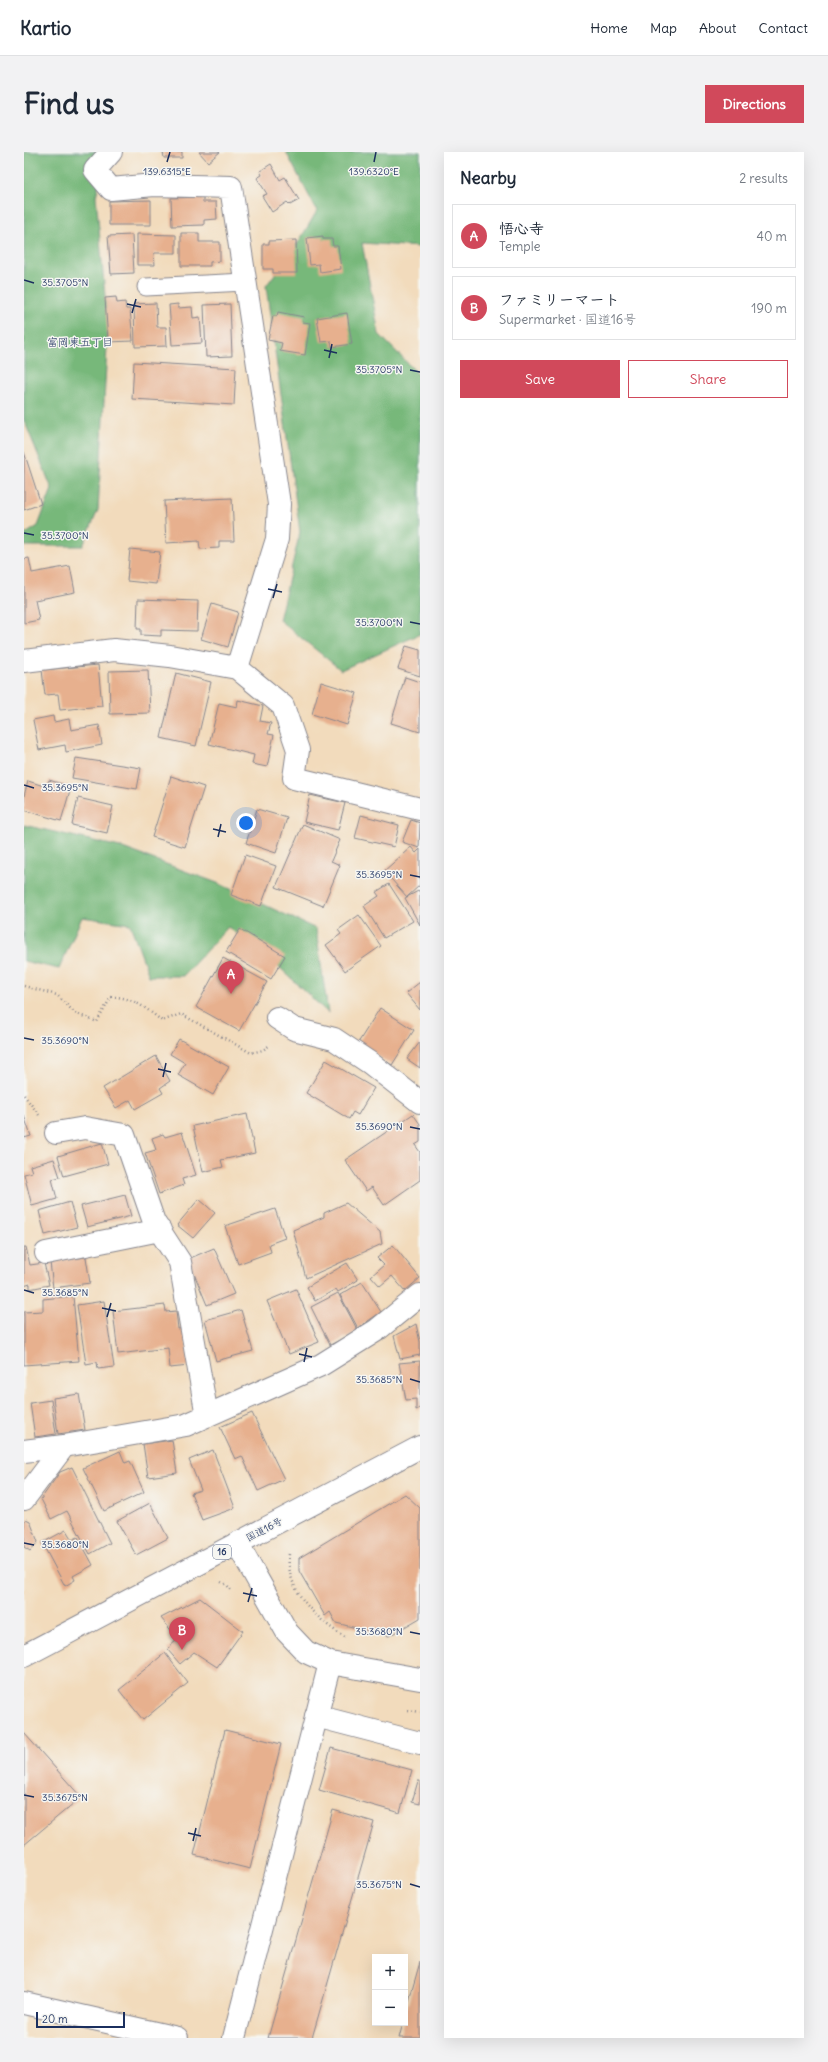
<!DOCTYPE html>
<html lang="en">
<head>
<meta charset="utf-8">
<style>
  :root { --surface:#fff; --page:#f2f2f3; --text:#1f2937; --muted:#747a83; --line:#e0e1e3; --accent:#d1495b }
  body { margin:0; font-family:Delius,"Klee One",sans-serif; background:var(--page); color:var(--text) }
  .controls { position:absolute; right:12px; bottom:12px; display:grid; overflow:hidden; border-radius:0px; box-shadow:0 4px 16px #0002 }
  .controls button { width:36px; height:36px; display:grid; place-items:center; padding:0; border:0; border-bottom:1px solid var(--line); background:var(--surface); color:var(--text); font:20px sans-serif }
  .scale { position:absolute; left:12px; bottom:10px; width:89px; box-sizing:border-box; padding-left:4px; border:2px solid #1b2f5e; border-top:0; font-size:11px; line-height:14px; white-space:nowrap; color:#1b2f5e; -webkit-text-stroke:3px #f6f6f2; paint-order:stroke }
  .you { position:absolute; left:222px; top:671px; width:14px; height:14px; margin:-10px; border:3px solid #fff; border-radius:50%; background:#1a73e8; box-shadow:0 0 0 6px #1a73e833 }
  .badge { display:grid; place-items:center; width:26px; height:26px; border-radius:50%; background:var(--accent); color:#fff; font-size:13px; font-weight:700 }
  .pin { position:absolute; translate:-50% -33px; filter:drop-shadow(0 1px 2px #0008) }
  .pin::after { content:''; position:absolute; top:21px; width:14px; height:12px; background:inherit; clip-path:polygon(0 0,100% 0,50% 100%) }
  .list { margin:0; padding:0; list-style:none }
  h2 { display:flex; justify-content:space-between; align-items:center; height:52px; margin:0; padding:0 16px; font-size:17px }
  h2 small { font-size:13px; font-weight:400; color:var(--muted) }
  .list li { display:grid; grid-template-columns:26px 1fr auto; gap:12px; align-items:center; box-sizing:border-box; height:64px; margin:0 8px 8px; padding:0 8px; border:1px solid var(--line); border-radius:0px }
  .list b { display:block; font-size:15px; white-space:nowrap }
  .list p { margin:0; font-size:13px; white-space:nowrap; color:var(--muted) }
  .list em { font-size:13px; font-style:normal; color:var(--muted) }
  .actions { display:flex; gap:8px; padding:12px 16px }
  .actions a { flex:1; padding:9px 0; border:1px solid var(--accent); border-radius:0px; text-align:center; font-size:14px; color:var(--accent) }
  .actions .main { background:var(--accent); color:#fff }
  .map { position:relative; flex:none; width:396px; height:1886px; overflow:hidden; border-radius:0px }
  header { display:flex; align-items:center; gap:24px; box-sizing:border-box; height:56px; padding:0 20px; background:var(--surface); border-bottom:1px solid var(--line) }
  header strong { font-size:19px }
  nav { display:flex; gap:22px; margin-inline-start:auto; font-size:14px }
  .intro { display:flex; align-items:center; justify-content:space-between; box-sizing:border-box; height:96px; padding:0 24px }
  h1 { margin:0; font-size:28px }
  .button { padding:10px 18px; border-radius:0px; background:var(--accent); color:#fff; font-size:14px; font-weight:700 }
  main { display:flex; gap:24px; padding:0 24px }
  aside { flex:1; background:var(--surface); border-radius:0px; box-shadow:0 4px 16px #0002 }
  .map>svg:first-child { display:block }
</style>
</head>
<body>
<header>
<strong>Kartio</strong>
<nav><a>Home</a><a>Map</a><a>About</a><a>Contact</a></nav>
</header>
<div class="intro"><h1>Find us</h1><a class="button">Directions</a></div>
<main>
<div class="map">
<svg width="396" height="1886" viewBox="0 0 396 1886">
  <rect width="100%" height="100%" fill="#f6f6f2"/>
  <filter id="ink" filterUnits="userSpaceOnUse"><feTurbulence type="fractalNoise" baseFrequency=".025" numOctaves="2"/><feDisplacementMap in="SourceGraphic" scale="8" xChannelSelector="R" yChannelSelector="G"/><feConvolveMatrix kernelMatrix="1 2 1 2 8 2 1 2 1" color-interpolation-filters="sRGB"/></filter>
  <filter id="wash" filterUnits="userSpaceOnUse"><feTurbulence type="fractalNoise" baseFrequency=".012" numOctaves="4" result="noise"/><feDisplacementMap in="SourceGraphic" scale="16" xChannelSelector="R" yChannelSelector="G"/><feGaussianBlur stdDeviation="0.9" result="paint"/><feColorMatrix in="noise" values="0 0 0 0 0 0 0 0 0 0 0 0 0 0 0 0 0 1.4 0 .05"/><feComposite in="paint" operator="in"/></filter>
  <g filter="url(#wash)">
    <rect width="100%" height="100%" fill="#f2dbbc"/>
    <path fill="#77b87a" stroke="#49746c" d="M 0,0 L 83,0 L 72,44 L 84,177 L 74,358 L 59,394 L 0,394 L 0,383 L 14,374 L 28,337 L 0,268 Z
      M 262,0 L 396,0 L 396,95 L 338,91 L 355,182 L 396,224 L 396,482 L 317,518 L 255,468 L 276,380 L 242,134 L 274,91 L 293,59 Z
      M 0,673 L 96,695 L 196,732 L 292,777 L 304,861 L 251,811 L 204,775 L 159,824 L 125,824 L 106,772 L 58,765 L 35,817 L 0,809 Z"/>
    <g id="blocks">
      <path fill="#e7b08e" d="M 139,0 L 158,0 L 158,6 L 140,6 Z
        M 175,0 L 196,0 L 184,10 Z
        M 247,12 L 256,28 L 261,25 L 275,48 L 266,53 L 263,50 L 248,60 L 238,44 L 243,42 L 233,26 L 238,23 L 236,19 Z
        M 179,45 L 179,50 L 192,50 L 193,67 L 180,68 L 180,73 L 148,74 L 147,46 Z
        M 127,48 L 127,73 L 85,73 L 85,49 Z
        M 157,81 L 175,81 L 175,90 L 196,90 L 196,109 L 186,110 L 186,114 L 157,114 Z
        M 113,82 L 152,83 L 152,101 L 130,101 L 131,113 L 113,113 Z
        M 108,83 L 110,121 L 87,122 L 84,84 Z
        M 299,84 L 299,87 L 308,87 L 309,94 L 314,94 L 317,117 L 296,120 L 295,112 L 286,113 L 283,86 Z
        M 272,88 L 273,121 L 249,121 L 249,117 L 239,117 L 239,92 L 245,92 L 245,89 Z
        M 92,145 L 93,151 L 101,150 L 102,157 L 106,157 L 109,189 L 84,190 L 81,146 Z
        M 132,151 L 133,175 L 142,175 L 143,194 L 111,195 L 110,152 Z
        M 154,152 L 154,156 L 168,155 L 169,166 L 176,165 L 178,191 L 148,193 L 145,153 Z
        M 206,152 L 208,204 L 182,205 L 180,153 Z
        M 254,160 L 280,165 L 279,170 L 286,171 L 281,203 L 256,199 L 258,191 L 244,188 L 249,164 L 253,164 Z
        M 323,161 L 328,192 L 308,195 L 307,189 L 297,190 L 293,166 Z
        M 110,210 L 212,216 L 210,253 L 108,247 Z
        M 0,300 L 17,352 L 0,358 Z
        M 208,346 L 210,389 L 195,389 L 195,396 L 176,397 L 175,389 L 142,391 L 140,349 Z
        M 106,397 L 136,400 L 132,432 L 103,429 Z
        M 5,406 L 8,421 L 46,414 L 51,440 L 11,448 L 15,468 L 0,471 L 0,407 Z
        M 114,447 L 174,449 L 173,479 L 137,478 L 137,484 L 117,483 L 117,477 L 113,477 Z
        M 188,452 L 214,460 L 204,495 L 177,487 Z
        M 382,494 L 396,498 L 396,524 L 374,517 Z
        M 74,513 L 78,554 L 36,558 L 34,542 L 21,543 L 18,518 Z
        M 124,518 L 126,561 L 86,562 L 85,519 Z
        M 152,521 L 187,530 L 172,594 L 137,586 Z
        M 381,525 L 396,530 L 396,580 L 367,571 Z
        M 297,530 L 333,541 L 323,573 L 288,562 Z
        M 214,548 L 239,554 L 236,569 L 247,571 L 244,582 L 250,583 L 243,615 L 228,612 L 230,603 L 185,592 L 195,551 L 213,555 Z
        M 29,564 L 30,570 L 45,567 L 47,578 L 75,573 L 78,593 L 42,600 L 41,593 L 15,598 L 9,568 Z
        M 52,606 L 117,616 L 113,637 L 48,626 Z
        M 147,624 L 180,635 L 161,695 L 128,685 Z
        M 25,628 L 47,635 L 37,669 L 0,658 L 0,644 L 4,629 L 23,635 Z
        M 286,643 L 321,651 L 314,678 L 280,670 Z
        M 54,646 L 89,654 L 83,681 L 48,673 Z
        M 233,657 L 263,666 L 252,701 L 222,691 Z
        M 337,663 L 375,673 L 370,695 L 331,686 Z
        M 387,668 L 396,671 L 395,696 L 378,690 Z
        M 279,672 L 316,688 L 307,709 L 316,713 L 299,754 L 252,735 Z
        M 387,695 L 392,701 L 396,697 L 396,733 L 383,745 L 360,719 Z
        M 221,703 L 252,714 L 237,754 L 207,743 Z
        M 365,732 L 389,769 L 360,786 L 340,754 L 355,744 L 352,740 Z
        M 396,738 L 396,773 L 381,746 Z
        M 335,763 L 357,794 L 321,819 L 302,793 L 317,782 L 314,778 Z
        M 216,777 L 261,804 L 247,827 L 202,800 Z
        M 199,806 L 243,830 L 215,879 L 172,855 Z
        M 396,830 L 396,858 L 382,841 Z
        M 356,856 L 390,878 L 368,913 L 334,891 Z
        M 155,887 L 205,915 L 189,943 L 154,923 L 161,911 L 146,902 Z
        M 396,890 L 396,916 L 383,907 Z
        M 132,904 L 146,929 L 136,936 L 139,941 L 111,957 L 106,948 L 92,956 L 79,936 Z
        M 302,908 L 350,936 L 334,963 L 329,960 L 325,967 L 282,941 Z
        M 223,962 L 231,1001 L 197,1008 L 199,1015 L 179,1020 L 169,974 Z
        M 389,962 L 396,972 L 396,990 L 391,993 L 396,1000 L 396,1028 L 360,1053 L 348,1035 L 342,1039 L 321,1008 Z
        M 0,964 L 7,984 L 0,986 Z
        M 158,980 L 172,1023 L 158,1027 L 160,1033 L 135,1042 L 121,1001 L 132,998 L 128,986 L 139,982 L 141,985 Z
        M 78,991 L 84,1012 L 40,1024 L 34,1004 Z
        M 30,1007 L 36,1025 L 28,1027 L 33,1047 L 8,1054 L 0,1022 L 8,1020 L 6,1014 Z
        M 101,1043 L 107,1064 L 63,1075 L 57,1054 Z
        M 175,1047 L 191,1061 L 169,1086 L 153,1073 Z
        M 46,1050 L 53,1075 L 21,1083 L 15,1059 Z
        M 322,1051 L 356,1080 L 358,1092 L 282,1126 L 269,1078 L 300,1065 L 300,1061 Z
        M 251,1057 L 261,1086 L 245,1092 L 247,1100 L 214,1112 L 201,1074 Z
        M 369,1093 L 396,1126 L 381,1139 L 368,1124 L 356,1134 L 347,1124 L 360,1113 L 353,1106 Z
        M 0,1095 L 2,1095 L 6,1113 L 20,1111 L 25,1133 L 6,1137 L 6,1132 L 0,1134 Z
        M 190,1096 L 210,1142 L 183,1153 L 164,1107 Z
        M 62,1105 L 66,1131 L 29,1136 L 26,1110 Z
        M 323,1111 L 334,1128 L 314,1140 L 312,1137 L 291,1149 L 283,1135 Z
        M 338,1130 L 357,1160 L 334,1176 L 316,1143 Z
        M 272,1137 L 295,1190 L 265,1202 L 243,1149 Z
        M 314,1141 L 334,1179 L 306,1193 L 287,1155 Z
        M 49,1144 L 55,1209 L 0,1213 L 0,1160 L 19,1159 L 19,1147 Z
        M 80,1149 L 90,1215 L 74,1217 L 73,1210 L 62,1212 L 53,1153 Z
        M 141,1153 L 142,1160 L 152,1159 L 154,1177 L 161,1176 L 165,1214 L 146,1216 L 144,1196 L 94,1202 L 89,1159 Z
        M 217,1158 L 229,1199 L 192,1209 L 181,1168 Z
        M 392,1172 L 396,1190 L 396,1203 L 376,1207 L 370,1184 Z
        M 396,1209 L 396,1256 L 392,1258 L 392,1247 L 382,1248 L 375,1211 Z
        M 55,1242 L 61,1278 L 34,1282 L 29,1246 Z
        M 27,1248 L 32,1282 L 11,1285 L 6,1251 Z
        M 228,1261 L 260,1327 L 234,1339 L 218,1304 L 211,1307 L 196,1275 Z
        M 148,1288 L 153,1321 L 124,1325 L 119,1292 Z
        M 189,1298 L 211,1356 L 178,1368 L 167,1341 L 177,1338 L 165,1308 Z
        M 96,1299 L 101,1311 L 106,1309 L 120,1340 L 80,1359 L 59,1316 Z
        M 48,1315 L 86,1391 L 66,1402 L 43,1359 L 27,1367 L 17,1347 L 36,1320 Z
        M 381,1342 L 396,1356 L 396,1466 L 365,1484 L 312,1471 L 306,1460 L 301,1464 L 275,1419 L 275,1406 Z
        M 126,1351 L 144,1386 L 112,1403 L 93,1369 Z
        M 2,1367 L 6,1369 L 14,1390 L 6,1399 L 0,1395 L 0,1370 Z
        M 42,1378 L 48,1388 L 54,1385 L 69,1413 L 49,1424 L 51,1428 L 41,1434 L 18,1391 Z
        M 176,1446 L 219,1479 L 193,1515 L 170,1500 L 156,1512 L 143,1497 L 154,1487 L 137,1466 Z
        M 141,1501 L 164,1531 L 119,1568 L 95,1538 Z
        M 201,1578 L 257,1592 L 226,1717 L 170,1703 Z
        M 0,1581 L 57,1645 L 0,1693 Z
        M 307,1596 L 388,1618 L 376,1661 L 295,1638 Z
        M 394,1629 L 396,1629 L 396,1652 L 388,1650 Z
        M 309,1658 L 350,1670 L 288,1886 L 244,1886 Z
        M 396,1810 L 396,1886 L 375,1886 L 379,1871 L 381,1871 L 381,1863 Z"/>
    </g>
  </g>
  <g filter="url(#ink)">
    <use href="#blocks" fill-opacity="0" stroke="#86858d" stroke-width="1"/>
    <g fill="none" stroke-linecap="round" stroke-linejoin="round">
      <defs>
        <path id="service" d="M 122,135 L 221,130"/>
        <path id="minor" d="M 87,0 L 71,18 L 87,37 L 130,33 L 207,35 L 255,352 L 253,387 L 213,516
          M 0,509 L 90,498 L 146,504 L 213,516 L 259,554 L 274,598 L 270,626 L 396,657
          M 253,866 L 270,877 L 310,887 L 346,911 L 396,950
          M 32,981 L 61,976 L 100,983 L 130,1070 L 156,1110 L 183,1264
          M 22,1101 L 136,1078
          M 0,1299 L 40,1294 L 162,1273 L 297,1213 L 353,1178 L 396,1143
          M 0,1347 L 40,1294
          M 292,1564 L 396,1591
          M 0,1851 L 153,1886"/>
        <path id="tertiary" d="M 213,1391 L 263,1480 L 282,1500 L 306,1511 L 396,1527
          M 210,1886 L 306,1511"/>
        <path id="trunk" d="M 0,1504 L 396,1295"/>
      </defs>
      <use href="#service" stroke="#86858d" stroke-width="19"/>
      <use href="#minor" stroke="#86858d" stroke-width="24"/>
      <use href="#tertiary" stroke="#86858d" stroke-width="24"/>
      <use href="#trunk" stroke="#86858d" stroke-width="24"/>
      <path stroke="#86858d" stroke-width="2.5" stroke-dasharray="1 3" stroke-linecap="butt" d="M 0,834 L 33,843 L 51,861 L 73,870 L 87,845 C 108,844 123,857 138,869 L 157,862 L 227,901 L 239,898 L 246,893
        M 0,943 L 15,963
        M 265,1402 C 261,1438 293,1468 321,1485
        M 197,1430 L 203,1433 L 208,1440
        M 384,1558 L 396,1560"/>
      <use href="#service" stroke="#fff" stroke-width="17"/>
      <use href="#minor" stroke="#fff" stroke-width="22"/>
      <use href="#tertiary" stroke="#fff" stroke-width="22"/>
      <use href="#trunk" stroke="#fff" stroke-width="22"/>
    </g>
  </g>
  <path fill="none" stroke="#1b2f5e" stroke-width="1.5" d="M 143,10 L 146,0M 350,10 L 352,0M 0,128 L 10,131M 103,152 L 117,155M 108,161 L 112,147M 300,198 L 313,201M 305,206 L 308,192M 386,218 L 396,220M 0,381 L 10,383M 244,437 L 258,440M 249,446 L 253,432M 386,470 L 396,472M 0,633 L 10,636M 189,677 L 202,680M 194,685 L 197,672M 386,723 L 396,725M 0,886 L 10,888M 134,917 L 147,920M 139,925 L 142,911M 386,975 L 396,977M 0,1138 L 10,1141M 78,1156 L 92,1159M 83,1165 L 87,1151M 275,1202 L 288,1205M 280,1210 L 283,1196M 386,1227 L 396,1230M 0,1391 L 10,1393M 219,1441 L 233,1444M 224,1450 L 228,1436M 386,1480 L 396,1482M 0,1643 L 10,1645M 164,1681 L 177,1684M 169,1689 L 172,1676M 386,1732 L 396,1735"/>
  <g text-anchor="middle" stroke-width="3" stroke-linejoin="round" paint-order="stroke">
    <rect fill="#f6f6f2" stroke="#5d6b8a" stroke-width="1" x="189" y="1393" width="18" height="14" rx="3"/>
    <g font-size="9" font-weight="bold" fill="#1b2f5e">
      <text x="198" y="1403">16</text>
    </g>
    <g font-size="10" fill="#1b2f5e" stroke="#f6f6f2">
      <text transform="translate(240 1377) rotate(-28)" y="4">国道16号</text>
    </g>
    <g font-size="11" fill="#1b2f5e" stroke="#f6f6f2">
      <text x="56" y="194">富岡東五丁目</text>
    </g>
  </g>
  <g font-size="10" text-anchor="middle" fill="#1b2f5e" stroke="#f6f6f2" stroke-width="3" stroke-linejoin="round" paint-order="stroke">
    <text x="143" y="23">139.6315°E</text>
    <text x="350" y="23">139.6320°E</text>
    <text x="41" y="134">35.3705°N</text>
    <text x="355" y="221">35.3705°N</text>
    <text x="41" y="387">35.3700°N</text>
    <text x="355" y="474">35.3700°N</text>
    <text x="41" y="639">35.3695°N</text>
    <text x="355" y="726">35.3695°N</text>
    <text x="41" y="892">35.3690°N</text>
    <text x="355" y="978">35.3690°N</text>
    <text x="41" y="1144">35.3685°N</text>
    <text x="355" y="1231">35.3685°N</text>
    <text x="41" y="1396">35.3680°N</text>
    <text x="355" y="1483">35.3680°N</text>
    <text x="41" y="1649">35.3675°N</text>
    <text x="355" y="1736">35.3675°N</text>
  </g>
</svg>
<div class="controls">
<button>+</button>
<button>−</button>
</div>
<div class="scale">20 m</div>
<div class="you"></div>
<div class="pin badge" style="left:207px;top:842px">A</div>
<div class="pin badge" style="left:158px;top:1498px">B</div>
</div>
<aside>
<h2>Nearby<small>2 results</small></h2>
<ul class="list">
<li><span class="badge">A</span><div><b>悟心寺</b><p>Temple</p></div><em>40 m</em></li>
<li><span class="badge">B</span><div><b>ファミリーマート</b><p>Supermarket · 国道16号</p></div><em>190 m</em></li>
</ul>
<div class="actions"><a class="main">Save</a><a>Share</a></div>
</aside>
</main>
</body>
</html>
